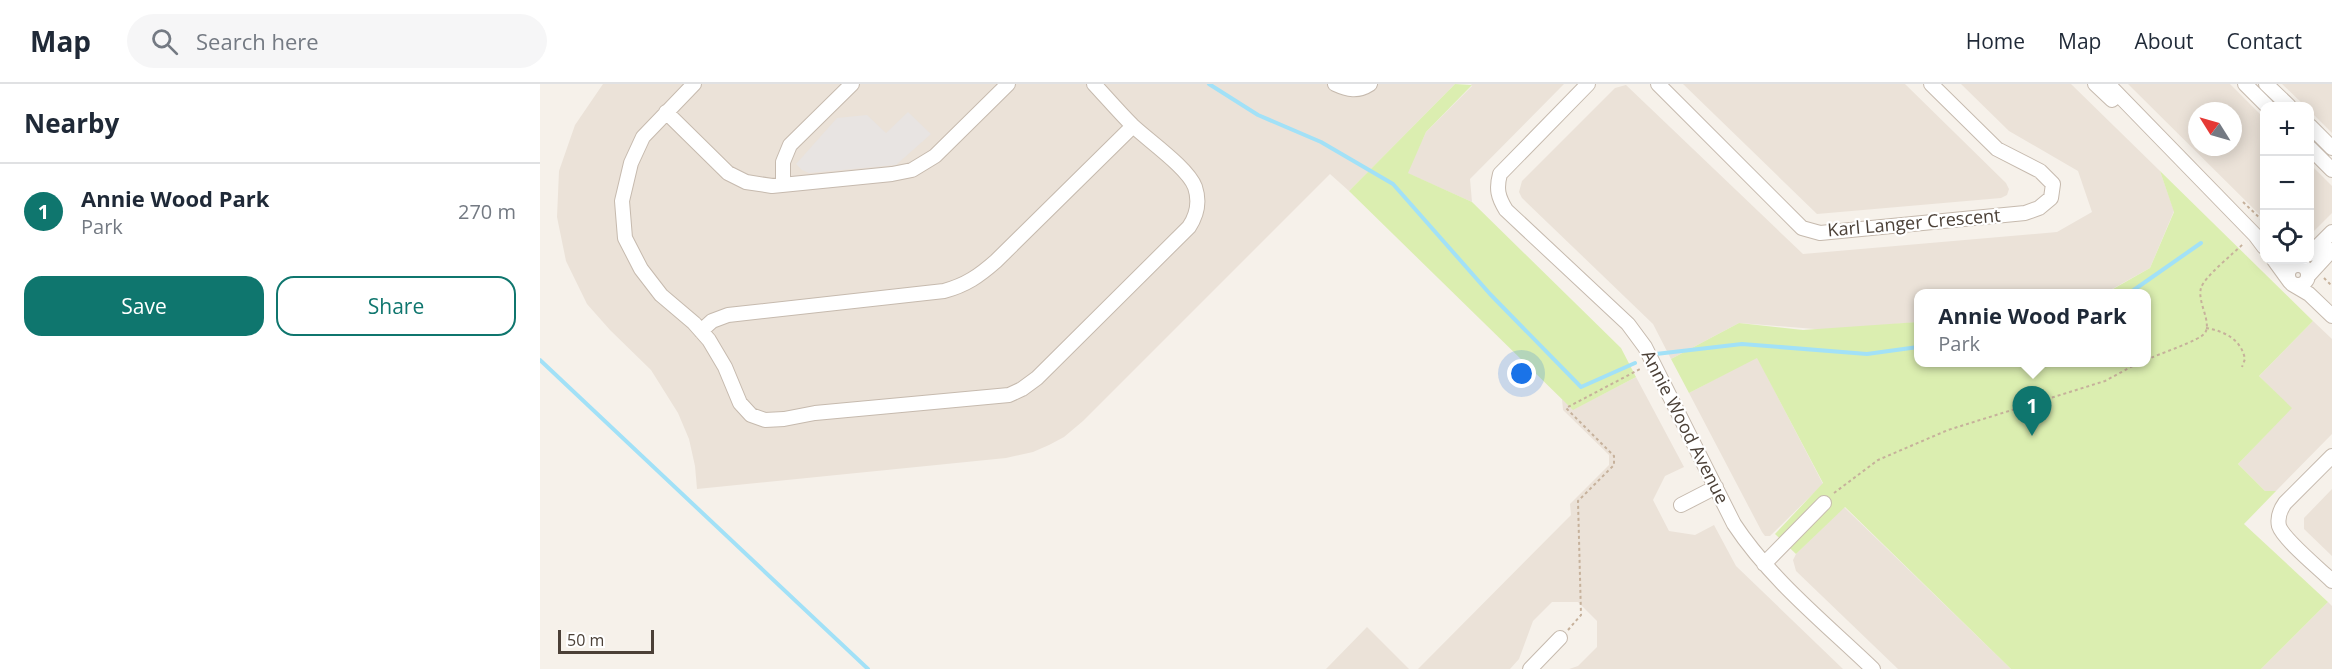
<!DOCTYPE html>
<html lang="en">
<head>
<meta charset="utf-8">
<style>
  :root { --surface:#fff; --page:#f6f6f7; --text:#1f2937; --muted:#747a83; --line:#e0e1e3; --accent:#0f766e }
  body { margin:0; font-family:"Open Sans",sans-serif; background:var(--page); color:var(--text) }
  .controls { position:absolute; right:18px; top:18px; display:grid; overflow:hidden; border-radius:12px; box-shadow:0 3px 15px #0003 }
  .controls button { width:54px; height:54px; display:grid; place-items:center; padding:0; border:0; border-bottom:2px solid var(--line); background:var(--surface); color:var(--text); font:30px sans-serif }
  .compass { position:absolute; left:1648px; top:18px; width:54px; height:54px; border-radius:50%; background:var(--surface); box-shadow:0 3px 15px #0003; rotate:307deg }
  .scale { position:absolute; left:18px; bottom:15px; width:96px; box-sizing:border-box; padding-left:6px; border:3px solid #4b4037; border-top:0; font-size:16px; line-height:21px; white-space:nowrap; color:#4b4037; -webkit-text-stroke:4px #fff; paint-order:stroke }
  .you { position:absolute; left:982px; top:290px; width:21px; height:21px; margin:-15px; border:4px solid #fff; border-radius:50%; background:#1a73e8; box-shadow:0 0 0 9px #1a73e833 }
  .badge { display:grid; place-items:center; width:39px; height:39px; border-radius:50%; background:var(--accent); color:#fff; font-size:20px; font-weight:700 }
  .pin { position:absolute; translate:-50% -50px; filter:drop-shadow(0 2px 3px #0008) }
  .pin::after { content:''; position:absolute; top:32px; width:21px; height:18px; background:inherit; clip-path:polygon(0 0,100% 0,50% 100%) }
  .popup { position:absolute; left:1374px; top:205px; width:237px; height:78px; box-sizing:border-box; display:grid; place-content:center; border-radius:12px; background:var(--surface); filter:drop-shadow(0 2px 4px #0005); font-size:20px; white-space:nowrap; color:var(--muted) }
  .popup b { font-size:22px; color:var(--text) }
  .popup::after { content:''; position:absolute; left:50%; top:100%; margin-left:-12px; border:12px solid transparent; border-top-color:var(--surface) }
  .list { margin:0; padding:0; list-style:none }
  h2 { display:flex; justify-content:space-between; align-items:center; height:78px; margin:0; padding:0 24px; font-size:26px }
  h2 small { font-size:20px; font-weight:400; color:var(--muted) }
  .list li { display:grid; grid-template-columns:39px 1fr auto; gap:18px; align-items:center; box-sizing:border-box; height:96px; padding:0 24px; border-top:2px solid var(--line) }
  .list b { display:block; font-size:22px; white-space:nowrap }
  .list p { margin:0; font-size:20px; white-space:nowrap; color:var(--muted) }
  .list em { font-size:20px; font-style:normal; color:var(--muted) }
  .actions { display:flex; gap:12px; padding:18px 24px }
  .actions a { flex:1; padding:14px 0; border:2px solid var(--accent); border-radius:18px; text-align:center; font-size:21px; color:var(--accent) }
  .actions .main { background:var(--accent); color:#fff }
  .icon { flex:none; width:33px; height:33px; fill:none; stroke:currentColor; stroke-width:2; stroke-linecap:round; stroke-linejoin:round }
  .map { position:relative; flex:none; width:1792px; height:585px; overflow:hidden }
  header { display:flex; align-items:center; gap:36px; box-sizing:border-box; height:84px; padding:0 30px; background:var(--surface); border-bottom:2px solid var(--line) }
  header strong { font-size:28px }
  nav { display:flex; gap:33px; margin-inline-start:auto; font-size:21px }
  .search { width:420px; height:54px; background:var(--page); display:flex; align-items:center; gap:15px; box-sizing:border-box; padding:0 21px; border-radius:33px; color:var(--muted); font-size:22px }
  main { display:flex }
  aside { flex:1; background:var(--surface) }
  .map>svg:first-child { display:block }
</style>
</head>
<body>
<header>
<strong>Map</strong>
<div class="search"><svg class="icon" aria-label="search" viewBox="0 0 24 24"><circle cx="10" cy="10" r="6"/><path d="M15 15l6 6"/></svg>Search here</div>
<nav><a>Home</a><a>Map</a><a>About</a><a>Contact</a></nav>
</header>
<main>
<aside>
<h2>Nearby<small></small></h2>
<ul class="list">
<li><span class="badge">1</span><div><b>Annie Wood Park</b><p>Park</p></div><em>270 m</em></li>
</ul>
<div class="actions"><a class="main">Save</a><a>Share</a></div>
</aside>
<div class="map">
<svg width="1792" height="585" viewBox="0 0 1792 585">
  <rect width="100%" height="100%" fill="#f6f1ea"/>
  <path fill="#ebe2d8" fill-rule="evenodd" d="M 63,0 L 915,0 L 809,107 L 790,90 L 543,337 L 524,353 L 509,361 L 493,368 L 466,374 L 157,405 L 155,382 L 149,355 L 138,329 L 111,286 L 70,246 L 47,220 L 26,177 L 17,133 L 19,87 L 35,41 Z
    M 931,0 L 1024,0 L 930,95 L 932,118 L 867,89 L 886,48 L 932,2 Z
    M 1143,0 L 1365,0 L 1466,99 L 1469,105 L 1467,111 L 1461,114 L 1277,130 Z
    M 1421,0 L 1531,0 L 1620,87 L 1634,127 L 1610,184 L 1565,209 L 1378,210 L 1378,238 L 1287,246 L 1199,239 L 1131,275 L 1113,240 L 982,114 L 979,108 L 982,97 L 1075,4 L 1086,1 L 1263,170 L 1517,148 L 1552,128 L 1538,87 L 1469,47 Z
    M 1588,0 L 1690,0 L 1724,34 L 1724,135 ZM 1657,27 L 1693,27 L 1693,63 L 1657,63 Z
    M 1742,0 L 1792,0 L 1792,49 L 1770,27 L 1770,22 L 1765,22 Z
    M 1770,80 L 1792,102 L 1792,129 L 1770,151 Z
    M 1773,237 L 1792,255 L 1792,350 L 1736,407 L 1725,407 L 1698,380 L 1751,324 L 1719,292 Z
    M 1217,273 L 1283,400 L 1230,452 L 1225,452 L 1222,448 L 1149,309 Z
    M 1096,293 L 1144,383 L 1125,392 L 1113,416 L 1129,447 L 1155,451 L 1174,441 L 1196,482 L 1303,585 L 1029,585 L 1038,582 L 1057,563 L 1057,537 L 1038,518 L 1012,518 L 993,537 L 979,575 L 970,585 L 878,585 L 1031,431 L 1030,420 L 1069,381 L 1069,371 L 1023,326 L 1022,315 L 1034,325 Z
    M 1792,405 L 1792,472 L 1764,445 L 1764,434 Z
    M 1304,423 L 1471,585 L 1358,585 L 1256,487 L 1253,476 L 1256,470 Z
    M 1788,518 L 1792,522 L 1792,585 L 1721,585 Z
    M 827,543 L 869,585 L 786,585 Z"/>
  <path fill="#dbeeb0" d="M 915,0 L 932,1 L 886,48 L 868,89 L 932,118 L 1081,264 L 1096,293 L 1033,326 L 809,107 Z
    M 1620,87 L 1773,237 L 1719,292 L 1752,324 L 1698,380 L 1725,407 L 1736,407 L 1704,440 L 1788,518 L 1721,585 L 1471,585 L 1305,423 L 1256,470 L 1235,450 L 1283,399 L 1217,274 L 1149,309 L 1131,275 L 1199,239 L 1263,246 L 1378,238 L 1378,278 L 1606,278 L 1606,210 L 1566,209 L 1610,184 L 1634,128 Z"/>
  <path fill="#e8e4e2" d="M 368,28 L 391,50 L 356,81 L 269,89 L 262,86 L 256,80 L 297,34 L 327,31 L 346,49 Z"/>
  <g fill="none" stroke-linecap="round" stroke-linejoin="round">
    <path stroke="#a2e1f7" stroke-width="4" d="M 669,0 L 718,31 L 781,58 L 853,100 L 950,210 L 1041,303 L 1095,279
      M 1588,210 L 1661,159
      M 1116,270 L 1202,260 L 1327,270 L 1378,263
      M 0,276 L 328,585"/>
    <defs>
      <path id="minor" d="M 154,0 L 103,53 L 91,79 L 82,117 L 85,154 L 101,185 L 121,211 L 154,239 L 169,256 L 185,283 L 200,319 L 211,331 L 225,336 L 244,335 L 275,329 L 469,311 L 482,305 L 497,294 L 649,143 C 657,131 660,118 655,103 C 648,84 609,57 592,41 C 579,28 567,14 554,0
        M 795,0 C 808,6 818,8 830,0
        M 1048,0 L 960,90 C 956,105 958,113 966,126 L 1088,240 L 1105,263 L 1194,440 C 1231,496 1285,539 1333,585
        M 1118,0 L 1262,144 L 1280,149 L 1485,129 L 1499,124 L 1511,114 L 1513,100 L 1500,87 L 1457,65 L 1391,0
        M 1555,0 L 1572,16
        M 1568,0 L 1715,151 L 1724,163
        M 1705,0 L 1727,22
        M 1726,0 L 1749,22
        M 126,28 L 188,89 L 206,98 L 232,102 L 352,90 L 372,86 L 395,72 L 468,0
        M 1770,42 L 1792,64
        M 1770,64 L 1792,86
        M 243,101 L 243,78 L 250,61 L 312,0
        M 1770,170 L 1792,148
        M 1734,176 L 1750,198
        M1748 191a10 10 0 1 1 20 0a10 10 0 1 1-20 0Z
        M 1768,192 L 1792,166
        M 1752,200 L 1769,210 L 1792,232
        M 161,247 L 172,237 L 188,231 L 404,207 C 426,201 439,192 456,177 L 593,42
        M 1792,372 L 1745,419 C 1740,426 1737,433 1739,442 C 1743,455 1781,486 1792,497
        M 1141,421 L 1176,403
        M 1224,480 L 1284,419
        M 990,585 L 1020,554"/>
    </defs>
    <use href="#minor" stroke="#c6baae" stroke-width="16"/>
    <path stroke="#c6b19b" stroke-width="2" stroke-dasharray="3 3" stroke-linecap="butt" d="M 1703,118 L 1724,138
      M 1784,194 L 1792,202
      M 1666,244 C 1684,247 1701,255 1705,275 L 1702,283
      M 1606,276 C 1616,271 1661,256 1665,249 C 1672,238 1657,218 1661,204 C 1664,193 1694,169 1703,160
      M 1294,409 L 1338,376 L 1408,346 L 1565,297 L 1600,278
      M 1028,546 L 1041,531 L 1038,417 L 1074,381 L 1074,372 L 1026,324 L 1102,284"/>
    <use href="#minor" stroke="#fff" stroke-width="14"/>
  </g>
  <g text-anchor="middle" stroke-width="4.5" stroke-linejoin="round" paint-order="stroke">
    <g font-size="18" fill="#4b4037" stroke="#fff">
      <text transform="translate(1374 139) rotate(-5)" y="6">Karl Langer Crescent</text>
      <text transform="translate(1145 343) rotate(63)" y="6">Annie Wood Avenue</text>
    </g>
  </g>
</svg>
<div class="controls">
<button>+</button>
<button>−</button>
<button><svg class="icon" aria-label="locate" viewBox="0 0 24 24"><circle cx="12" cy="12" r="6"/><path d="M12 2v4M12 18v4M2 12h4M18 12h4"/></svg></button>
</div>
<svg class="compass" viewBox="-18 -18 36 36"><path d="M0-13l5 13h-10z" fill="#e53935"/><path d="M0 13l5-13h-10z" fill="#747a83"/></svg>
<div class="scale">50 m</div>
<div class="you"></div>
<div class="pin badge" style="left:1492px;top:352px">1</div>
<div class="popup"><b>Annie Wood Park</b>Park</div>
</div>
</main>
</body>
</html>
